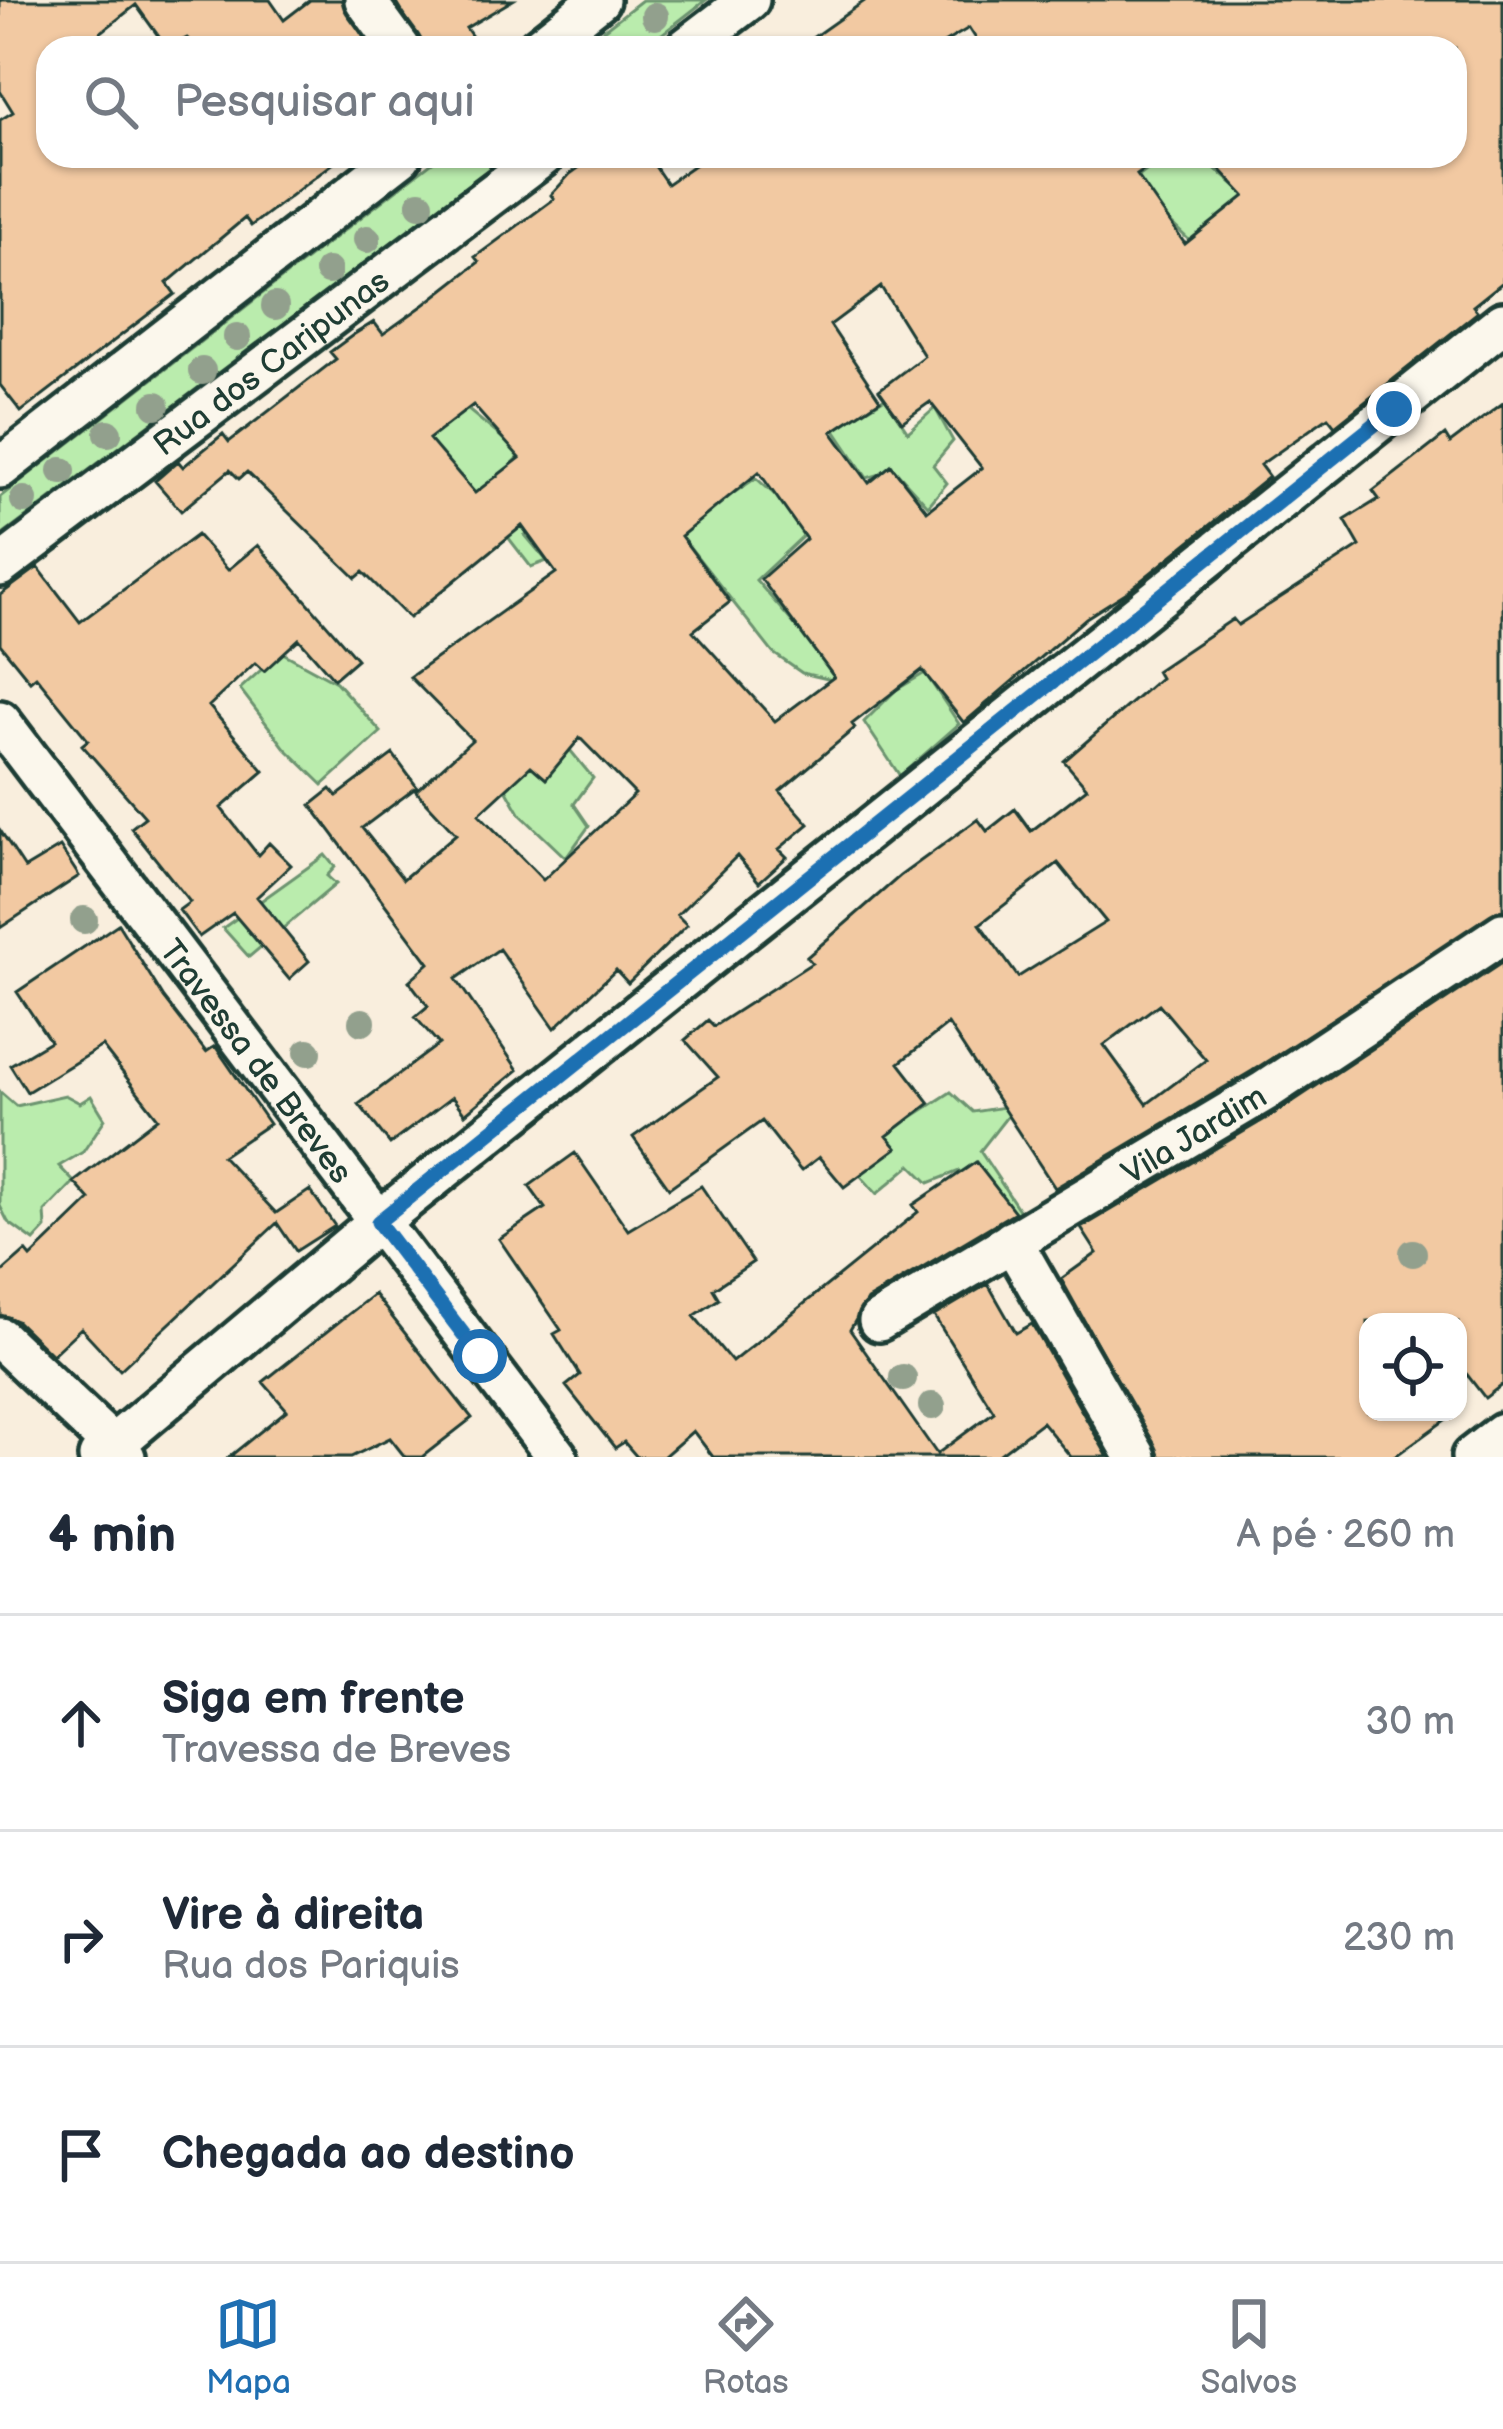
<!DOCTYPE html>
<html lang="pt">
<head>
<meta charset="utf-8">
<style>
  :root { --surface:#fff; --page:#f2f2f3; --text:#1f2937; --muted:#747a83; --line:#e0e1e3; --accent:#1f6fb2 }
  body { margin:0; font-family:"Balsamiq Sans",sans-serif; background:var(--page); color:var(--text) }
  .controls { position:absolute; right:36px; bottom:36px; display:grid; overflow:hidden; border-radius:24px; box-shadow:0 3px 9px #0004 }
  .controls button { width:108px; height:108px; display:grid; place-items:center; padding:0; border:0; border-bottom:3px solid var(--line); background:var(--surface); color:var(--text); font:60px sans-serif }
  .stop { position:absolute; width:36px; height:36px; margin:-27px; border:9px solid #1f6fb2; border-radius:50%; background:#fff }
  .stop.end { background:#1f6fb2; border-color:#fff; box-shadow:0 3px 12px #0008 }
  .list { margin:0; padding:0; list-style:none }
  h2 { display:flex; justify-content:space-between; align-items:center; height:156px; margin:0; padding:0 48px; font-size:51px }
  h2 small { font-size:39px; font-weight:400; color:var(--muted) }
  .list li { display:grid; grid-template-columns:78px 1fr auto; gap:36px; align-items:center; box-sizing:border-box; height:216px; padding:0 48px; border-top:3px solid var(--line) }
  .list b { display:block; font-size:45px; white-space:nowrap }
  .list p { margin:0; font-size:39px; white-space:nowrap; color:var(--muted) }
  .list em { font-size:39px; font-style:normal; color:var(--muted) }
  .icon { flex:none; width:66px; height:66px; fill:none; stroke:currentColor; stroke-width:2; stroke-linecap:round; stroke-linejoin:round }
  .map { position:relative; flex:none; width:1503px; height:1457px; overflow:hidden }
  .search { position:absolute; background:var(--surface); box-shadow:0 3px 9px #0004; left:36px; right:36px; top:36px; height:132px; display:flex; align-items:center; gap:30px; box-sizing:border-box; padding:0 42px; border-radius:36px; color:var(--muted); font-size:45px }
  .sheet { height:804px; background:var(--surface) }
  nav { display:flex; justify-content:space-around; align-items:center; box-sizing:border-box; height:168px; border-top:3px solid var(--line); background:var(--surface); font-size:33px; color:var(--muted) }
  nav a { display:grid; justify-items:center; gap:6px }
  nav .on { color:var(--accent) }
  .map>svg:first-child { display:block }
</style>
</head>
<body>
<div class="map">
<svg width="1503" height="1457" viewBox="0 0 1503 1457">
  <rect width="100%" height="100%" fill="#f9eedd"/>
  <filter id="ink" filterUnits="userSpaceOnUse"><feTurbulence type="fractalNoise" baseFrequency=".00833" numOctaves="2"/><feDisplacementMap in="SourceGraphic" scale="24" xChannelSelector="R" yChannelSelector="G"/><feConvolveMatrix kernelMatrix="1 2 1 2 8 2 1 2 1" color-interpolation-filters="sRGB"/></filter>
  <g filter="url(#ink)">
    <path fill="#baecad" stroke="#6c9470" stroke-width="3" d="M 642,0 L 706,0 L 644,48 L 580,48 Z
      M 440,156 L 506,156 L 0,537 L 0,497 Z
      M 1166,156 L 1200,156 L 1237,187 L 1254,172 L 1266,185 L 1190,241 L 1167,219 L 1113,196 Z
      M 716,253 L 862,412 L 885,398 L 908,432 L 935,408 L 953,441 L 933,465 L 947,483 L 928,506 L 895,470 L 867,478 Z
      M 467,409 L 522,454 L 509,467 L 577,553 L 549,519 L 525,535 L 547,561 L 531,567 L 461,476 L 408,455 Z
      M 756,478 L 775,495 L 789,488 L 804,535 L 756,580 L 845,683 L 802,673 L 773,653 L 677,531 Z
      M 281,652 L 336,682 L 381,732 L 323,785 L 285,748 L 240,689 Z
      M 925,673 L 959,724 L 900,776 L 864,722 L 896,690 Z
      M 570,750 L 593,778 L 574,804 L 589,826 L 566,858 L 521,815 L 505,787 L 529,764 L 546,778 Z
      M 325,855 L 335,867 L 327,876 L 336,884 L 249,957 L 223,928 Z
      M 0,1092 L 16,1106 L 65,1095 L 80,1103 L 91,1096 L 105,1119 L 83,1152 L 59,1166 L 74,1182 L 45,1212 L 46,1228 L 34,1241 L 8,1222 L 0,1206 Z
      M 951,1092 L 973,1112 L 1016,1105 L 980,1151 L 1023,1216 L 996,1230 L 959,1171 L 929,1183 L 911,1165 L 877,1194 L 824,1135 L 909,1119 Z"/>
    <path fill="#f2c9a2" stroke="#1f3d34" stroke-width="3" fill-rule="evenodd" d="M 0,0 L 270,0 L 284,20 L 310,0 L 341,0 L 370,48 L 197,48 L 187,38 L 167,48 L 136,5 L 81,48 L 48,48 L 48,156 L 343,156 L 251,226 L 245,218 L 167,283 L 175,294 L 21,412 L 0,385 L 0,120 L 13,112 L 0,91 Z
      M 395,0 L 513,0 L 466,28 L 480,48 L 424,48 Z
      M 866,0 L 1503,0 L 1503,282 L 1473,306 L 1478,312 L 1335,426 L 1328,417 L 1260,465 L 1269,477 L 1127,592 L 1086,618 L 964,723 L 922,670 L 852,724 L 855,728 L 780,791 L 809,824 L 779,849 L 787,857 L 759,882 L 737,856 L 677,915 L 687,925 L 628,983 L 616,970 L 555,1028 L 499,949 L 456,979 L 518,1070 L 465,1114 L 452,1097 L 390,1144 L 359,1104 L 439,1044 L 415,1017 L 428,1006 L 409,981 L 429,963 L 311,805 L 331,789 L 337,796 L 393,754 L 417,787 L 362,828 L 403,879 L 456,834 L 416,791 L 472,740 L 410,677 L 556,573 L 522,526 L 409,618 L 363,572 L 356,578 L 247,472 L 239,479 L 230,470 L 181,511 L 155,481 L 178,461 L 183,467 L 223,434 L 229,442 L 336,359 L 330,352 L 353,335 L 374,322 L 383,334 L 425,304 L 479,262 L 475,257 L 554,199 L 551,195 L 570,174 L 595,156 L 648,156 L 667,184 L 707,156 L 1165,156 L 1137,175 L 1185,244 L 1245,196 L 1208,156 L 1455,156 L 1455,48 L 982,48 L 969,28 L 935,48 L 798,48 ZM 881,287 L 924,356 L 879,390 L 902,422 L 930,402 L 982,468 L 927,511 L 891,465 L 869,483 L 832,432 L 880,400 L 830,325 ZM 473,405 L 520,458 L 475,493 L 429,439 ZM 759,472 L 806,539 L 761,579 L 834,677 L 775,721 L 693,631 L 730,602 L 681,536 ZM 580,738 L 635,794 L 543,880 L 479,814 L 531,766 L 546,779 Z
      M 1503,403 L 1503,909 L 1252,1071 L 1055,1188 L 948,1024 L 899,1063 L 930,1103 L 887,1136 L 897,1148 L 844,1187 L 819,1157 L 801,1171 L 762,1121 L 669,1188 L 633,1137 L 718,1077 L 685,1040 L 708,1020 L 714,1026 L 812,963 L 807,957 L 900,876 L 978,819 L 987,831 L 1015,809 L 1031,831 L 1087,788 L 1064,761 L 1160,678 L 1156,671 L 1233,619 L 1238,625 L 1360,546 L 1345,520 L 1379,499 L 1373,491 L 1445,435 L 1450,443 ZM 1058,863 L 1106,922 L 1018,977 L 980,924 ZM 1159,1004 L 1206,1060 L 1147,1104 L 1104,1045 Z
      M 197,535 L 228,570 L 258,545 L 357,659 L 334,679 L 299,639 L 264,671 L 255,663 L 209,706 L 264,771 L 221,808 L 258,855 L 269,843 L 291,865 L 257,897 L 309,961 L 289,979 L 233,913 L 199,937 L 179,910 L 190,902 L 131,828 L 145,817 L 82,745 L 88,740 L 36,676 L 30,681 L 0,644 L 0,595 L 38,567 L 80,622 Z
      M 0,830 L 25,868 L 60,847 L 79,876 L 0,928 Z
      M 118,924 L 164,998 L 206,1052 L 215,1046 L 269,1124 L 222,1156 L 276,1213 L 310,1190 L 335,1226 L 296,1251 L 277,1223 L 120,1370 L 81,1328 L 52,1355 L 17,1321 L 0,1315 L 0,1274 L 26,1251 L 31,1257 L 90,1200 L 74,1182 L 158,1118 L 102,1046 L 27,1092 L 10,1065 L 50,1041 L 17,992 Z
      M 1503,962 L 1503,1384 L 1485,1398 L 1458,1363 L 1458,1322 L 1368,1322 L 1368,1412 L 1456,1412 L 1394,1457 L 1160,1457 L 1061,1279 L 1097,1253 L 1081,1228 L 1277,1112 Z
      M 575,1153 L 628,1230 L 701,1186 L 753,1262 L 713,1289 L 719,1299 L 694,1316 L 732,1362 L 918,1212 L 913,1205 L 976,1162 L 1015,1212 L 867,1300 L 850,1330 L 937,1454 L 994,1412 L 934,1316 L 988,1284 L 1016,1333 L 1032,1324 L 1108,1457 L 1071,1457 L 1042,1422 L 996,1457 L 713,1457 L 693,1431 L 663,1457 L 637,1457 L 624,1442 L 615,1448 L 566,1386 L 580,1375 L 554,1334 L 561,1330 L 499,1239 L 545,1208 L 529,1186 Z
      M 374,1294 L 472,1418 L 422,1457 L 405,1457 L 390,1438 L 351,1457 L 229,1457 L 287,1410 L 263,1382 Z"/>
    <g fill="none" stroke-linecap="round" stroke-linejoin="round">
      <defs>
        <g id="minor">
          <path d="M 365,0 L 400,48"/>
          <path d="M 538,48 L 599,0"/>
          <path d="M 686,48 L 749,0"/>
          <path d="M 0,468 L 401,156"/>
          <path id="s1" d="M 0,566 L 543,156"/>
          <path id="s2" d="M 0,721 L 557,1457"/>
          <path d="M 1012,1241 L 1136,1457"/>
          <path id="s3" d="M 879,1321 L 1265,1091 L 1503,933"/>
          <path d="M 0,1338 L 125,1457"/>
          <path d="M 99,1457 L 378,1222 L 1503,322"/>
          <path d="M 1472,1457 L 1503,1433"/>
        </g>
      </defs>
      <use href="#minor" stroke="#1f3d34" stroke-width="48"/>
      <use href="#minor" stroke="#fbf7ec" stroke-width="39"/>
    </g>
    <g fill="#92a08d">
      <circle cx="655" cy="16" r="14"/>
      <circle cx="420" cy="204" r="14"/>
      <circle cx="367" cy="239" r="14"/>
      <circle cx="328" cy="271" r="14"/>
      <circle cx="275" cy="306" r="14"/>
      <circle cx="237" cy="337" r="14"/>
      <circle cx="202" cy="371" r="14"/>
      <circle cx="156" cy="405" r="14"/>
      <circle cx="108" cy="433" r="14"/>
      <circle cx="62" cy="471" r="14"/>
      <circle cx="24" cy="500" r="14"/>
      <circle cx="84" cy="920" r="14"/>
      <circle cx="362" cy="1022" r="14"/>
      <circle cx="308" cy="1052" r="14"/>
      <circle cx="1413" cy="1253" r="14"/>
      <circle cx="903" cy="1378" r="14"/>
      <circle cx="932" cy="1406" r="14"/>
    </g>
  </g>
  <g fill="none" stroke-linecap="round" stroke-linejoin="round" filter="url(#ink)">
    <path stroke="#1f6fb2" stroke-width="15" d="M 480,1356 L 378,1222 L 1394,409"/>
  </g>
  <g text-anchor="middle" stroke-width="9" stroke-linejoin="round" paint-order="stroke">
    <g font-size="33" fill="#1f3d34" stroke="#fbf7ec">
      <text dy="12" stroke="none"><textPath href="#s1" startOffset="339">Rua dos Caripunas</textPath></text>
      <text dy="12" stroke="none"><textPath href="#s2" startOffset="426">Travessa de Breves</textPath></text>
      <text dy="12" stroke="none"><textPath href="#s3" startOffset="366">Vila Jardim</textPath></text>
    </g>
  </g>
</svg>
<div class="controls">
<button><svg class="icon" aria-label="locate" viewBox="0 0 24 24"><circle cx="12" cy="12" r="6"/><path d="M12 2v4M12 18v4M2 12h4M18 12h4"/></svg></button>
</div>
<div class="stop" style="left:480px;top:1356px"></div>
<div class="stop end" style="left:1394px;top:409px"></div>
<div class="search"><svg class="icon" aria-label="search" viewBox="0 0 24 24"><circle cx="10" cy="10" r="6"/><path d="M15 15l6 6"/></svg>Pesquisar aqui</div>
</div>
<section class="sheet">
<h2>4 min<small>A pé · 260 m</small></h2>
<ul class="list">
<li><svg class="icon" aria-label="ahead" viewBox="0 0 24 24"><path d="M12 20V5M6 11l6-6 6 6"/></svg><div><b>Siga em frente</b><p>Travessa de Breves</p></div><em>30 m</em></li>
<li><svg class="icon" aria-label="right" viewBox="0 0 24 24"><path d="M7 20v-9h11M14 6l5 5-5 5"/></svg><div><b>Vire à direita</b><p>Rua dos Pariquis</p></div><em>230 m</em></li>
<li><svg class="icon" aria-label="arrive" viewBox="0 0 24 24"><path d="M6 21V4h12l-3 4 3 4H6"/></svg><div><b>Chegada ao destino</b></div></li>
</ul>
</section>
<nav>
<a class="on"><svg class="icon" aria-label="map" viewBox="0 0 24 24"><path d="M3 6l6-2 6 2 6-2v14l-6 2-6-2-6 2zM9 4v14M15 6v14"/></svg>Mapa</a>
<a><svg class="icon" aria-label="directions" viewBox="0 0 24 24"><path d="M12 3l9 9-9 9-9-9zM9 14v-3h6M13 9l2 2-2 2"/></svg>Rotas</a>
<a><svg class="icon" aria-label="saved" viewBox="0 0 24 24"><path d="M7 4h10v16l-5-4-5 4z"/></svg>Salvos</a>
</nav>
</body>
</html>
